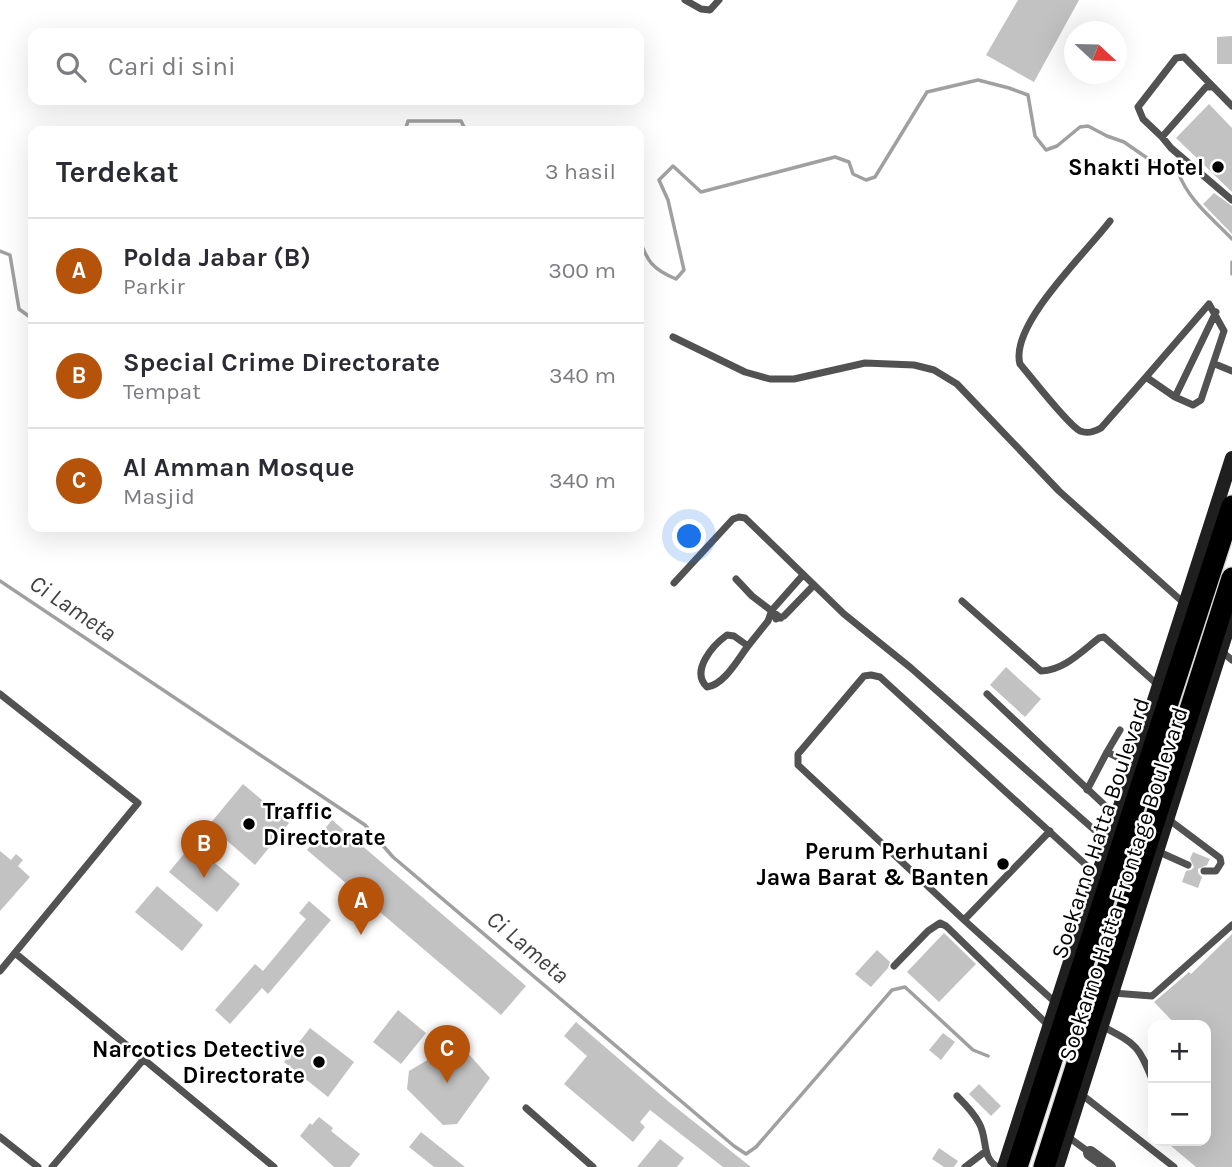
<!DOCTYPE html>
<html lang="id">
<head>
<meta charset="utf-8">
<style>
  :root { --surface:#fff; --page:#f7f7f7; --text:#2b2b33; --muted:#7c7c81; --line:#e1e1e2; --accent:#b45309 }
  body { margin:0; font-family:Karla,sans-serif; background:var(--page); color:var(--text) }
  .controls { position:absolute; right:21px; bottom:21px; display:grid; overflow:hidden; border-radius:14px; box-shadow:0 7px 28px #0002 }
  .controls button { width:63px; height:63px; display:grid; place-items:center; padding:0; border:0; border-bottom:2px solid var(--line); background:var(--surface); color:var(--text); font:35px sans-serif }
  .compass { position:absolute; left:1064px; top:21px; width:63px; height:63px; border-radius:50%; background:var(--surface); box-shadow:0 7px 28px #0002; rotate:112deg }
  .you { position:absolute; left:690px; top:537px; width:24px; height:24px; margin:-18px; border:5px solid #fff; border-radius:50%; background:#1a73e8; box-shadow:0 0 0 10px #1a73e833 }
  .badge { display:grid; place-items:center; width:46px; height:46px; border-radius:50%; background:var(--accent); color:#fff; font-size:23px; font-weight:700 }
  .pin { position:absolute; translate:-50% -58px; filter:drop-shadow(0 2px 4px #0008) }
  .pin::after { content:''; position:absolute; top:37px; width:24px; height:21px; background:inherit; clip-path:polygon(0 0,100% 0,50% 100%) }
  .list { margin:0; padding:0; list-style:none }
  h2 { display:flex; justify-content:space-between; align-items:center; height:91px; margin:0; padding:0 28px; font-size:30px }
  h2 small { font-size:23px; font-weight:400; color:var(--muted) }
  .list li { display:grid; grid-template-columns:46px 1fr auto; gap:21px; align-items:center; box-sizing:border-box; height:105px; padding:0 28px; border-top:2px solid var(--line) }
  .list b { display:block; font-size:26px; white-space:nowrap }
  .list p { margin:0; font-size:23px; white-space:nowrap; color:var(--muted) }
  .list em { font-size:23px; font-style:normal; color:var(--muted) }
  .icon { flex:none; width:38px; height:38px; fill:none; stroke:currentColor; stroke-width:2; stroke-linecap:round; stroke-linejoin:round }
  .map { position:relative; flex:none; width:1232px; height:1167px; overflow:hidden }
  .search { position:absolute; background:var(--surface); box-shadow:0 7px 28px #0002; left:28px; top:28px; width:616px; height:77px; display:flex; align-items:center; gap:18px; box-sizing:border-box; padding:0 24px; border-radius:14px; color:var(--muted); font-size:26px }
  .panel { position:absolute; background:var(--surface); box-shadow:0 7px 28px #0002; left:28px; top:126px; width:616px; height:406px; border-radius:14px }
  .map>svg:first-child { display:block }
</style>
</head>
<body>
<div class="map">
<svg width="1232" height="1167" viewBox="0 0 1232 1167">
  <rect width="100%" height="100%" fill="#fff"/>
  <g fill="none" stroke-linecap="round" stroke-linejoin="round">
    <path stroke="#a0a0a0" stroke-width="3.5" d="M 405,131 L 408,121 L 461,121 L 466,131
      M 639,238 C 647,261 652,269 676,279 L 684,270 L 668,200 L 659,180 L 673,166 L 701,192 L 835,157 L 849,162 L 853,174 L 866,180 L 875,177 L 927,92 L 978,80 L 1009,88 L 1028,95 L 1035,136 L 1046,150 L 1057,146 L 1080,127 L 1088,126 L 1107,136 L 1124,142 L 1163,169 L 1178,172 C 1189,201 1211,217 1232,239
      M 0,251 L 10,255 L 19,309 L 30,317 L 33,316
      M 1232,262 L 1232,274
      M 0,581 L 365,825 L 393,857 L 734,1146 L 746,1154 L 756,1147 L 892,990 L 905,987 L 973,1050 L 988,1056"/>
  </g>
  <path fill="#c2c2c2" d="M 1018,0 L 1079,0 L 1034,82 L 986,55 Z
    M 1232,36 L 1232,64 L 1217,64 L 1217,37 Z
    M 1209,104 L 1232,128 L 1232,192 L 1176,138 Z
    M 1214,193 L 1232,206 L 1232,234 L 1203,204 Z
    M 1006,667 L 1041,699 L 1025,717 L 990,685 Z
    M 243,784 L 289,823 L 255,865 L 209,825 Z
    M 332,820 L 526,986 L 501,1015 L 307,850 Z
    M 192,844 L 240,884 L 217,912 L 169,872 Z
    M 0,851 L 11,860 L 16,854 L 23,860 L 18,866 L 30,877 L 0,911 Z
    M 1193,852 L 1210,859 L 1207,865 L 1198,869 L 1198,873 L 1202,877 L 1198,888 L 1182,882 L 1186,871 L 1191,870 L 1194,867 L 1190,859 Z
    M 157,886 L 203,925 L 182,951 L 135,912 Z
    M 309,901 L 331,920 L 268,994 L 262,988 L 230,1024 L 215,1010 L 255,964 L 263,971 L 306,919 L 299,913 Z
    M 944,933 L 976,964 L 939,1002 L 907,972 Z
    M 1232,934 L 1232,1167 L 1196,1167 L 1165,1141 L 1206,1141 L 1206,1025 L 1176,1025 L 1154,1002 L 1189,972 L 1191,974 Z
    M 877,950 L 890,962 L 888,968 L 871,987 L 855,974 Z
    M 398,1010 L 426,1033 L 401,1064 L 373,1042 Z
    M 576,1022 L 669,1102 L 751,1167 L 723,1167 L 650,1110 L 640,1122 L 645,1127 L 633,1142 L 564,1084 L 587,1056 L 564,1036 Z
    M 310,1028 L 354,1062 L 328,1097 L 284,1062 Z
    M 943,1033 L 955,1042 L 941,1060 L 929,1050 Z
    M 458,1042 L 490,1078 L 457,1124 L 443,1125 L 407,1089 L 409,1071 Z
    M 979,1084 L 1001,1106 L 991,1116 L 969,1094 Z
    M 319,1117 L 333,1128 L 331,1131 L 360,1154 L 350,1167 L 334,1167 L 300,1136 L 310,1123 L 312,1125 Z
    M 421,1132 L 465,1167 L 434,1167 L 409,1147 Z
    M 660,1139 L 684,1158 L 677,1167 L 637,1167 Z
    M 939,1148 L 958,1161 L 954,1167 L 944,1167 L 932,1159 Z"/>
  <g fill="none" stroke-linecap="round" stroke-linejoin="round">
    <defs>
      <path id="highway" d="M 1017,1167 L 1232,506
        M 1044,1167 L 1232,578"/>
    </defs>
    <use href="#highway" stroke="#dbdbdb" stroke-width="24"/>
    <path stroke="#525252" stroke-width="7" d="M 685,0 L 701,9 L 710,10 L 719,0
      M 1212,87 L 1206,87 L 1162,137 L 1171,148 L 1232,200
      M 1162,137 L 1143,119 L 1138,107 L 1176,58 L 1184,57 L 1232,106
      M 1110,221 C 1087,252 1009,325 1020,364 C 1032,378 1067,424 1080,431 C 1088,434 1094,432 1101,428 L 1146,377
      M 1209,304 L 1224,331 L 1201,400 L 1193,405 L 1175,397 L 1146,377 Z
      M 673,337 L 745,372 L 770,379 L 794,379 L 865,363 L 914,365 L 934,370 L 957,384 L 1059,491 L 1185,604
      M 1215,364 L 1232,371
      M 1175,397 L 1216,312
      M 736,579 L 752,596 L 781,618
      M 674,583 L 733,519 L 739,517 L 745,518 L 844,614 L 911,668 L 1108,842
      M 962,601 L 1041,671 C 1064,670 1081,652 1099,638 L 1104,637 L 1159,686
      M 776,619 L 784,616 L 814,585
      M 727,635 L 734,636 L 748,646 C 738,659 724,685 707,687 C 690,671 713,645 727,635 Z
      M 748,646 L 768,621 L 772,610 L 803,575
      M 1221,651 L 1232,660
      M 0,694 L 138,803 L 0,971
      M 987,694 L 1116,816
      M 1107,752 L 1120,730
      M 1087,790 L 1107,752 L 1133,765
      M 1168,819 L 1220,858 L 1221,863 L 1216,871 L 1204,871
      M 1157,851 L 1188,865
      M 964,920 L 1050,831
      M 15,953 L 274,1167
      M 894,966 L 928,931 L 940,923 L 946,926 L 1049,1026
      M 1113,993 L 1152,996 L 1232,925
      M 1056,1003 L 964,920 L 798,765 L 798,754 L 864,676 L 871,675 L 880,677 L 1097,875
      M 1102,1026 C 1136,1044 1139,1045 1153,1082
      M 1081,1094 L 1174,1167
      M 957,1096 C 965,1104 974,1113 979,1123 C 988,1138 981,1159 998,1167
      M 526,1108 L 593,1167
      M 1067,1136 L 1090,1153
      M 0,1137 L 38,1167
      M 52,1167 L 144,1059
      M 965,1167 L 986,1151"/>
    <path stroke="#525252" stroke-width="14" d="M 1090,1153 L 1109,1167"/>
    <path stroke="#1f1f1f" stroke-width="14" d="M 1004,1167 L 1232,458
      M 1057,1167 L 1232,615"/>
    <use href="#highway" stroke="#000" stroke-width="21"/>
  </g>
  <g fill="#000" stroke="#fff" stroke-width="2.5">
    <circle cx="1218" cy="167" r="7"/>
    <circle cx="249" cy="824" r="7"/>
    <circle cx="1003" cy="864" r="7"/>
    <circle cx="319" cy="1062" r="7"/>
  </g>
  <g text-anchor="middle" stroke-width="5" stroke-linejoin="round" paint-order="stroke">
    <g font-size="23" font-weight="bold" fill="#000" stroke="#fff" text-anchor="end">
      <text x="1204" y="175">Shakti Hotel</text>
      <text x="263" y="819" text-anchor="start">Traffic<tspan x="263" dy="26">Directorate</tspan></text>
      <text x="989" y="859">Perum Perhutani<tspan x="989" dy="26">Jawa Barat &amp; Banten</tspan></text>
      <text x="305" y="1057">Narcotics Detective<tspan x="305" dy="26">Directorate</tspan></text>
    </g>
    <g font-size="23" fill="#000" stroke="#fff">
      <text transform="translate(1100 828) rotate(-72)" y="8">Soekarno Hatta Boulevard</text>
      <text transform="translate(1123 884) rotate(-72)" y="8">Soekarno Hatta Frontage Boulevard</text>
    </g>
    <g font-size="24" font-style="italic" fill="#414141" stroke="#fff">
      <text transform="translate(73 608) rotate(34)" y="8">Ci Lameta</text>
      <text transform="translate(528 947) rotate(40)" y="8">Ci Lameta</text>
    </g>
  </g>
</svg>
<div class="controls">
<button>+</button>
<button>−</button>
</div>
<svg class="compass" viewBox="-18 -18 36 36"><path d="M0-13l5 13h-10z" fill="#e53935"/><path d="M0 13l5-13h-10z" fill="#7c7c81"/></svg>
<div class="you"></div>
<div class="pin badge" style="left:361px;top:935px">A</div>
<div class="pin badge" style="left:204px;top:878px">B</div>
<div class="pin badge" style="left:447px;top:1083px">C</div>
<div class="search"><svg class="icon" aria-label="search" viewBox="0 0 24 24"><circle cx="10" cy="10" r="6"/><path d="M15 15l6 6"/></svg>Cari di sini</div>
<section class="panel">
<h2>Terdekat<small>3 hasil</small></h2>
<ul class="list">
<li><span class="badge">A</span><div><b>Polda Jabar (B)</b><p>Parkir</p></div><em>300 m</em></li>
<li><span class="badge">B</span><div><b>Special Crime Directorate</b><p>Tempat</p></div><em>340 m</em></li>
<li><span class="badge">C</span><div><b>Al Amman Mosque</b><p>Masjid</p></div><em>340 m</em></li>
</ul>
</section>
</div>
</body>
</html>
